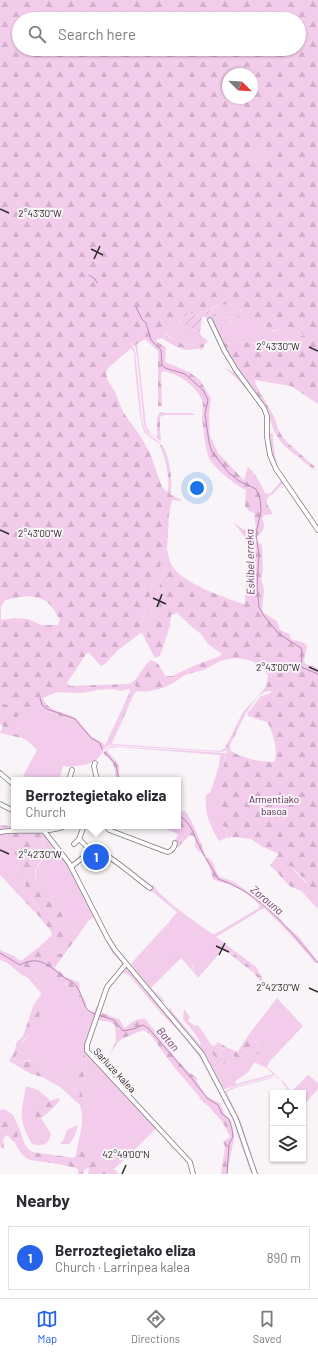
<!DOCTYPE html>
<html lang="en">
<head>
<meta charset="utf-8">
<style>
  :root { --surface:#fff; --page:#f2f2f3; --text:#2b2b33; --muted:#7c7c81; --line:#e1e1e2; --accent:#2563eb }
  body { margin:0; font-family:Barlow,sans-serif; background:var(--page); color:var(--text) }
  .controls { position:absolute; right:12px; bottom:12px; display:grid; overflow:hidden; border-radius:0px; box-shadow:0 1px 3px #0004 }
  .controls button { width:36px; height:36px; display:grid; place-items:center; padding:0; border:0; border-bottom:1px solid var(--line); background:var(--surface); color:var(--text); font:20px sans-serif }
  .compass { position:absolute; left:222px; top:68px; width:36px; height:36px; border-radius:50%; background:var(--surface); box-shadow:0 1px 3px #0004; rotate:114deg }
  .you { position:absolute; left:197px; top:488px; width:14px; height:14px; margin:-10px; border:3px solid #fff; border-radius:50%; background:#1a73e8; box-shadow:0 0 0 6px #1a73e833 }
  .badge { display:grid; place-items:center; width:26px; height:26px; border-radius:50%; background:var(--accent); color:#fff; font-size:13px; font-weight:700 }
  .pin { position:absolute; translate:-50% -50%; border:2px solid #fff; box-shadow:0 1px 4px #0006 }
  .popup { position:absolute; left:11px; top:777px; width:170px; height:52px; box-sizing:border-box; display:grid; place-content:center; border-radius:0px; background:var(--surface); filter:drop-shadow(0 1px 3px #0005); font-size:13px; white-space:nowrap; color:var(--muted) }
  .popup b { font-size:15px; color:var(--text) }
  .popup::after { content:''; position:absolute; left:50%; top:100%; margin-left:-8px; border:8px solid transparent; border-top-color:var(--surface) }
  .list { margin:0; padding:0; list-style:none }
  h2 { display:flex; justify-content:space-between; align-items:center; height:52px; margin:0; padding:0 16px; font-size:17px }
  h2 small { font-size:13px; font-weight:400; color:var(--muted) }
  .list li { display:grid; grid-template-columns:26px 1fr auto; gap:12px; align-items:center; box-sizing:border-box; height:64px; margin:0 8px 8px; padding:0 8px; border:1px solid var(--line); border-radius:0px }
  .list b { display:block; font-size:15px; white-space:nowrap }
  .list p { margin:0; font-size:13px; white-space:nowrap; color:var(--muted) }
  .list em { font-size:13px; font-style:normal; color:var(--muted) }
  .icon { flex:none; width:22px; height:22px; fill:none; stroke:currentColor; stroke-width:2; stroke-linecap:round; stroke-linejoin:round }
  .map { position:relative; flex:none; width:318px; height:1174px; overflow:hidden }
  .search { position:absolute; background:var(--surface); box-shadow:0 1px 3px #0004; left:12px; right:12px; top:12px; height:44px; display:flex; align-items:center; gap:10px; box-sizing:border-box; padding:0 14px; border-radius:22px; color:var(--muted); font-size:15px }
  .sheet { height:124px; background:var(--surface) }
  nav { display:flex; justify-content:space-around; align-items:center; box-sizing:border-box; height:56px; border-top:1px solid var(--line); background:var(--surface); font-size:11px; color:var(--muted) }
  nav a { display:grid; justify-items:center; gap:2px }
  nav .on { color:var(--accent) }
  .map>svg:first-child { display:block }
</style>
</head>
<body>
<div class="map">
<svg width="318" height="1174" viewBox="0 0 318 1174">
  <defs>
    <pattern id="forest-firs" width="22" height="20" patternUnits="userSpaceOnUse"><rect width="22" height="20" fill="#f3ccec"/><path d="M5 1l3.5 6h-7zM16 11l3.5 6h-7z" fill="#d1afcb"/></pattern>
    <pattern id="garden-furrows" width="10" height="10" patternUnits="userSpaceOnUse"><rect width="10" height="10" fill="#f3ccec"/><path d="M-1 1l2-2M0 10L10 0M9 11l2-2" fill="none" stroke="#d1afcb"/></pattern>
  </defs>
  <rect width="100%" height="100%" fill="#f8f4f7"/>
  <path fill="#f3ccec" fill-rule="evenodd" d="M 261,146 C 268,155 266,162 259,169 L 257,169 C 255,160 253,152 261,146 Z
    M 225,303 L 238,307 L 242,312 L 242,314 L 234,318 C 229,316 223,318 218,321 L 219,323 L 237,321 L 248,313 L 252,312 L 256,316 L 254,319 L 263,319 L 276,315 L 275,318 L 272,321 L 265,323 L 267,334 C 274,330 281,330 288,327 L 304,334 L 303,336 L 296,337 L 292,340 L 287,339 L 272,344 L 266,341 L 260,345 L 256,343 L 251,344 L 245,342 L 234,344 L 221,343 L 212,322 L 214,319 L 213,317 L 217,319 L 219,315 L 208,310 Z
    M 180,323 L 200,333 L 201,336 L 208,341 L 204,345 C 198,341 192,346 185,345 C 179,344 171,337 165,334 L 167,331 L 175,331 Z
    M 131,342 L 135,351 L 142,420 C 147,440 150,432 162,445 C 160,444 146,435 145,433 C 139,425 135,365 134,352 L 130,347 Z
    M 137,344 L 146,426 L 151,434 L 157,437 L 157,438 L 148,433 L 144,425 L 137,356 L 135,345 Z
    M 223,367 L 233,372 L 235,370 L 245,384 L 261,404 L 265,413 L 267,421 L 266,445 L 273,470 L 288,487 L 318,533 L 284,485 L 282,484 L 273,494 L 269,496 L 268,494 L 272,492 L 281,481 C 272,469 266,457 265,441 C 265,434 267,427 266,420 C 263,405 235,375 223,367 Z
    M 165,413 L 191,413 L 196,415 L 165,415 Z
    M 167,549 L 169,557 L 167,558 L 157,597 L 148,626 L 148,634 L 145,639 L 142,633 L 139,634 L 153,584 Z
    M 131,683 L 135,685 L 137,691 L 134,694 L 134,691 L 130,691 L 129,689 L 124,690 L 126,684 Z
    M 266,686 L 271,691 C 259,690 252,705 246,713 L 243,712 C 248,706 264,691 266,686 Z
    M 0,696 L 19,703 L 27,708 L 30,708 L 37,703 L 46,711 L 72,720 L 75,717 L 91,736 L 105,745 L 117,720 L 122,721 L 112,743 L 113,744 L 220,751 L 225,748 L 227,750 L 222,752 L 110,745 C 103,748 101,757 95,761 C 88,765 71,768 63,766 L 59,780 L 48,780 L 45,779 L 44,780 L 36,780 L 23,776 L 37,750 C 27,739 21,736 6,732 L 15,708 L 0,702 Z
    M 111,746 L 226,753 L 223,766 L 223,826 L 227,830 L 226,838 L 219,841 C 210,826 204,813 206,795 L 210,793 C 214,781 220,767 220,755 L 118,747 L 110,748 L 108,749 L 108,752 L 105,751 Z
    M 41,832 L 44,833 L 64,858 L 124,963 L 123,967 L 112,979 L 97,1013 L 94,1012 L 96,1007 L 98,1006 C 101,999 103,991 107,985 C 111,977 120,972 122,963 L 113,954 L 93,917 L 89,920 L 80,933 L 71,930 L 65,924 L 63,920 L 61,906 L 55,896 L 42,900 C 40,881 26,873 46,858 Z
    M 0,836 L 8,842 L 14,843 L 19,856 L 17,874 L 24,882 L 34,902 L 40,909 L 36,913 L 29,906 L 29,903 L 8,879 L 4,879 L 0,875 Z
    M 289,865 L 314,891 L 318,899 L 318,909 L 301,891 L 294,888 L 297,884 L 295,879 L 289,879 C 286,874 287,871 289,865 Z
    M 153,884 C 157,896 200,925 212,934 L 215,934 L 259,908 L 259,905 L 262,903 L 266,906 L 264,908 L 265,909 L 262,909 L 216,937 L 256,967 L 262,977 L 258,974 L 245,962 L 222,946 L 223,948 L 220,949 L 218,955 L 198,978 L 195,974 L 193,964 L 180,956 L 164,970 L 163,976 L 151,988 L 166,1002 L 161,1001 L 131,964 L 136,958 L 147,965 L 143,957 L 149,948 L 153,948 L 160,936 L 170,923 L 169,922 L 177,912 L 149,889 Z
    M 51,936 L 64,949 L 60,954 L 39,947 Z
    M 30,965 L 43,969 L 48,967 L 50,968 L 70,988 L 75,1003 L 95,1020 L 85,1050 L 157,1128 L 114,1169 L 102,1162 L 90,1153 L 85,1152 L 82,1149 L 82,1145 L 78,1143 C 81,1132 84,1121 81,1109 L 85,1108 L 82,1094 L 86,1057 L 84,1054 L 77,1073 L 77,1089 L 74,1092 L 65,1084 L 51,1078 L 43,1067 L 46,1060 L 29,1060 L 17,1063 L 14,1060 L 21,1044 L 26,1039 L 38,1005 L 34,1004 L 40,996 L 41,993 L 44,991 L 37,979 L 27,973 Z
    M 125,967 L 127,967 L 193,1045 L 205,1063 L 231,1111 L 253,1174 L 250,1171 L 232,1118 L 200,1058 L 183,1036 L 161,1013 L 127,973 L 122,973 C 110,984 104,996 101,1012 L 99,1012 L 107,989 Z
    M 277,998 L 303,1026 L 270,1061 L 267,1067 L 285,1083 L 291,1092 L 308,1075 L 318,1083 L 318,1089 L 303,1106 L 303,1093 L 290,1093 L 281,1080 L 275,1075 L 225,1089 L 223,1088 L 207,1058 L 191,1036 L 168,1010 L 171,1007 L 171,1010 L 200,1045 L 201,1043 L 195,1034 L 183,1019 L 184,1009 L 190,1017 L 188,1021 L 195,1026 L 198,1025 L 210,1043 L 209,1045 L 215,1057 L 220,1060 L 224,1058 L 219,1053 L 215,1045 L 216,1044 C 225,1054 234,1056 247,1056 L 238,1052 L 240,1048 L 248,1053 L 258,1046 L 250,1033 ZM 254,1062 L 267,1068 L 273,1074 L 236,1084 L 235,1083 C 237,1078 242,1077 246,1074 C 250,1071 252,1066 254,1062 Z
    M 272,1077 L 278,1079 L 289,1093 L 277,1078 L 272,1078 L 238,1087 L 228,1091 L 227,1093 L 241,1122 L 258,1174 L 257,1174 L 238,1119 L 225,1091 L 231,1088 Z
    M 26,1086 L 38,1090 L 50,1100 L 47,1102 L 38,1120 L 41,1118 L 51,1134 C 48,1145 43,1147 32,1144 C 18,1120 21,1112 26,1086 Z
    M 77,1125 C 77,1133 74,1138 69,1144 L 60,1144 L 64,1139 L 67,1130 Z
    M 20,1130 C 23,1139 24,1148 33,1152 L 30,1160 C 22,1157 19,1150 15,1143 Z"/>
  <path fill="url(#forest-firs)" fill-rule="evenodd" d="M 0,0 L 318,0 L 318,404 L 291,386 L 255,380 L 256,385 L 275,418 L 278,429 L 282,436 L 288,443 L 315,467 L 314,470 L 288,449 L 281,442 L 275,433 L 265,407 L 240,374 L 221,343 L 234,344 L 245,342 L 260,345 L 269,340 L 273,344 L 281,339 L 292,340 L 296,337 L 303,336 L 304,334 L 288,327 L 286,329 L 274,330 L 271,332 L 271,335 L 270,336 L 267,334 L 265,323 L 272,321 L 275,318 L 275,315 L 263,319 L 261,323 L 255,321 L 255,316 L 252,312 L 248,313 L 237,321 L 219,323 L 218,321 C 223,318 229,316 234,318 L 242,314 L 242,311 C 231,300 217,304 205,312 C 207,315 212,315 214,319 L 212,322 L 203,316 L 202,318 L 192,313 L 185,313 L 175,331 L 166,331 L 165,335 L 184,345 L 190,345 L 201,343 L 204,345 L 204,348 L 201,350 L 198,348 C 182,354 175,345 161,338 L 156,340 L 157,342 L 166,347 L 165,362 L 189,372 L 200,380 L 211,398 L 209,415 L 210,436 L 218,453 L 244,480 L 248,467 C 256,474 261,484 265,493 L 268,494 L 269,496 L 267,500 L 267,504 L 273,514 L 264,515 L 262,519 C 267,528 262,532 255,538 L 255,540 L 262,545 L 263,571 L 261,578 L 264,590 L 262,612 L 277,621 L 280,630 L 289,634 L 292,640 C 318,643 301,651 305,664 L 318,668 L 318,899 C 311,886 300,874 289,865 L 287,872 L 289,879 L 298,879 L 297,884 L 294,888 C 288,887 276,870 270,865 L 279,854 L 261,846 L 251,839 L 236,837 L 226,838 L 227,830 L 220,822 L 218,790 L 227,750 L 225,748 L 243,712 L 246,713 L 230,745 L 231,751 C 242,758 260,762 274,762 C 279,754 273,730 267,722 L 248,716 L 247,714 L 261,696 L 271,693 L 271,691 L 266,686 L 268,676 C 260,659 240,656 223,660 C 217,662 212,666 206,669 C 198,672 190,673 183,676 C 180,678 178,680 175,682 C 165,688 149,693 137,691 L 135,685 L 131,683 L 136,679 L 148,662 L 151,660 C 161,663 160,670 166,676 L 172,676 L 198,664 L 218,657 L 222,654 L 208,644 L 201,634 L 192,627 L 177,613 L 171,615 L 170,626 L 160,656 L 155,658 L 145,639 L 148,634 L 148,626 L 157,597 L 167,557 L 169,557 C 171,580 221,596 240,603 L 245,604 L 245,589 L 255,563 L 255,555 L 253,549 L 241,532 L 233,522 C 240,527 248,535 256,528 L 254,513 L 249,511 L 245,506 L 246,490 C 235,485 217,470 210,460 C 206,454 203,427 202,418 C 202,413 204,404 202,400 C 195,385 179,374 164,371 L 161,373 L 162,406 L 158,406 L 158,351 L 145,339 L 134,346 L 131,342 L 131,348 L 108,368 L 106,373 L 108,381 L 115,392 L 123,412 L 141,437 L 150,453 L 162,487 L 167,492 C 172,483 164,455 160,445 L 162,445 L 165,450 C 169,461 174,483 170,494 L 181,500 L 181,501 L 172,500 L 169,515 L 167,549 L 153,584 L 139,634 L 117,651 L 105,664 L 101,666 L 89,653 L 87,653 L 67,683 L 70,686 L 126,684 L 124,690 L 121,691 L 112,689 L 97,690 L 90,692 L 74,693 L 57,692 L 43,698 C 46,710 65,713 75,717 L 72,720 L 46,711 L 37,704 L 30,708 L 27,708 L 19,703 L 0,696 ZM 19,19 L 299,19 L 299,49 L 19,49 ZM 228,74 L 252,74 L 252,98 L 228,98 ZM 261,146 C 268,155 266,162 259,169 L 257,169 C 255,160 253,152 261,146 ZM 27,596 C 49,599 49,602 60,620 L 58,625 L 41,625 L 28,619 L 15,618 L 1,620 L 1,607 L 5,600 Z
    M 161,412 L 165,413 L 165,415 L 160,417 L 160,431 L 161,439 L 160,441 L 157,438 L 157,419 L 159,413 Z
    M 271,433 L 273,434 L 273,442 L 277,466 L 285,480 L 273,464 L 268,435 Z
    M 130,691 L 134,691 L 134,694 L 122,721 L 117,720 Z
    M 0,702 L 15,708 L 21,713 L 7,729 L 6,732 L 19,735 L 21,738 L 0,733 L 3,726 L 0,724 Z
    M 105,751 C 110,753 117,761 119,766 C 120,772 117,775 121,780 L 115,780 C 116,765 113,763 103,753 Z
    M 185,811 C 191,817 203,847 205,855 L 204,856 L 195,847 L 195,837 L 190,835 L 173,852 L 173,851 L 179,843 L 175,841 L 178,834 L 159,826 L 178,826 L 178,812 Z
    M 0,825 L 35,828 L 35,829 L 0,831 Z
    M 41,832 L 44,848 L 49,849 L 50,853 L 39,863 L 35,870 L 35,878 L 41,891 L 42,900 L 55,896 L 60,898 C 62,909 61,923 71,930 C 74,931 78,932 80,933 L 55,967 L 56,970 L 61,972 L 65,977 L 79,982 L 80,995 C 86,998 86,1003 87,1010 L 97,1013 L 95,1020 C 84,1017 82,1011 75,1003 L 73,1003 L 70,997 L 70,988 L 66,983 L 61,982 L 48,967 L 43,969 L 31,965 L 27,973 L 37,979 L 44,991 L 41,993 L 27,977 L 22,975 L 6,962 L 0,960 L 0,950 L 12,955 L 21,961 L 39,947 L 60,954 L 63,949 L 51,936 L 52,934 L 51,931 L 36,913 L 40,909 L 34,902 L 24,882 L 17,874 L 19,856 L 13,853 L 14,843 L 8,842 L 0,836 L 1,833 Z
    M 208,857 C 215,862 214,870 219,876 C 223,879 229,879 234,882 C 243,888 253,895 262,903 L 259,905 C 251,895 238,887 226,883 C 221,882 217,882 213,879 L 210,868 L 205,859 Z
    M 4,879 L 8,879 L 28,900 L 29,906 Z
    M 266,906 L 275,912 L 285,925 L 300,938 L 318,962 L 315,963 C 299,944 282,925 264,908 Z
    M 169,922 L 170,923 L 160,936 L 153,948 L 149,948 L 143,957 L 150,963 L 147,965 L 136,958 Z
    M 221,945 L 245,962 L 258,974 L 262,977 L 262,981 L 261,982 L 254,973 L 227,952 Z
    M 173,956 L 180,956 L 191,961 L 195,974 L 181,958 L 163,976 L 164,970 Z
    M 34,1004 L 38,1005 L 41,1011 L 37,1022 L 21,1044 L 14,1060 L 17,1063 L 43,1058 L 46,1060 L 43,1067 L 51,1078 L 65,1084 L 74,1092 L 77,1089 L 77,1073 L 84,1054 L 86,1057 L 82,1094 L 85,1108 L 81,1109 L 80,1105 L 60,1087 L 42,1077 L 31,1074 L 9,1061 L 14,1052 L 17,1042 L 23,1036 Z
    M 99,1012 L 119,1019 L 125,1028 C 131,1023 136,1018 145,1019 C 162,1038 176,1064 197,1078 L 197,1082 L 207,1097 L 220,1103 L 224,1113 L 231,1121 L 234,1138 L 227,1174 L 221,1174 L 225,1147 L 223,1142 L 230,1137 C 224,1121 213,1110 200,1099 L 199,1096 L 174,1067 L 150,1034 L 143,1030 L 122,1039 L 117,1043 L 108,1057 L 116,1042 L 115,1025 L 110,1022 L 97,1020 Z
    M 250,1033 C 252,1037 256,1042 258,1047 C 264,1061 244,1051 240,1048 Z
    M 218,1042 L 228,1048 L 247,1056 L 247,1059 L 245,1060 L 228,1054 L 216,1044 Z
    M 210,1043 L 213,1046 L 215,1045 L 219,1053 L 224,1058 L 225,1063 L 223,1064 L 215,1057 L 209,1048 Z
    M 59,1098 L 60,1100 C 54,1107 46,1116 37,1120 L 35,1116 L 36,1108 L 40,1105 L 43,1101 L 47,1102 Z
    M 4,1109 L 13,1115 L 20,1130 L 15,1143 L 7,1135 L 3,1139 L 4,1149 L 1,1148 L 0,1145 L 0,1110 Z
    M 78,1143 L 82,1145 L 82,1149 L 85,1152 L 90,1153 L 101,1157 L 102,1162 L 114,1169 L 119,1174 L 88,1174 L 89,1169 L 87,1168 L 84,1171 L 83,1174 L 78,1174 L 78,1170 L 76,1168 L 58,1164 L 30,1160 L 33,1152 L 74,1158 L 76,1155 Z"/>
  <path fill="url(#garden-furrows)" d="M 208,310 L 219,315 L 217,319 L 206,314 L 205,312 Z
    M 185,313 L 192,313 L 202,318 L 200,333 L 180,323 Z"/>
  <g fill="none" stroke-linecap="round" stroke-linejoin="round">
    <path stroke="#b889b1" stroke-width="1" d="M 89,275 L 95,279 L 97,283
      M 136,307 L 142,319 L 146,323 L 151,340 L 161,350 L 162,365 L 165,368 L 185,374 L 203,390 L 208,400 L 205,414 L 209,442 L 212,452 L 229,473 L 239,481 L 256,489 L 260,499 L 261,511 L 256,534 L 259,554 L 257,587 L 259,607 L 264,616 L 279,634 L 301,648 C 303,654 301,661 301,667 L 318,674
      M 40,698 L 42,705 L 47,709 L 75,719 L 91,738 L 100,743 L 102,749
      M 105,752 L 116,765 L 119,780
      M 178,815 C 193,823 194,838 202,851 C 207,861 213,869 218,879 C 261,893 290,931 318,963
      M 0,953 L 20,965 C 40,954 50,967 65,978 C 69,980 74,983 77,987 C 84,997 82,1011 95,1014
      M 98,1015 L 114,1020 L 123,1031 L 133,1029 L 143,1025 L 149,1029 L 193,1080 L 207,1098 L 218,1105 L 222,1114 L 229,1119 L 232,1129 L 233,1137 L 229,1144 L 227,1174"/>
    <defs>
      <path id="minor" d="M 210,320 L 224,350 L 236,370 L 264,408 L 267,416 L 267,437 L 270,455 L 276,469 L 318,530
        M 95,763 L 94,766 L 97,780
        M 0,773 L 14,785
        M 69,780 L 72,770
        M 0,804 L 14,811
        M 40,826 L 69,863 L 108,939 L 115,950 L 202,1054 L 236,1119 L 255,1174
        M 107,826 L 109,830 L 167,852 C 171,852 175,847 175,843
        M 0,832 C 21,828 45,835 65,826
        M 74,844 L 79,839
        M 89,849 C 101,846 138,880 150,888
        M 71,867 L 86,855 L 89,849 L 79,839 L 84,826
        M 126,964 L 107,987 L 87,1045 L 87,1051 L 190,1162 L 193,1174"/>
    </defs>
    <use href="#minor" stroke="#7d7a7d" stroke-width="5.5"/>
    <use href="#minor" stroke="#fff" stroke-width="4"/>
  </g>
  <path fill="none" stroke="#2d2b2d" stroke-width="1.5" d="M 0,209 L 9,213M 91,249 L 103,255M 94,259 L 100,246M 309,347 L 318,351M 0,530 L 9,534M 153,598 L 166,604M 157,607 L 162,594M 309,667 L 318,671M 0,850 L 9,854M 216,946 L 229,952M 219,955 L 225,943M 309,988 L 318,992M 122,1174 L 126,1165"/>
  <g text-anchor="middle" stroke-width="4" stroke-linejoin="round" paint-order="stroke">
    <g font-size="10" fill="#521a4d" stroke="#f8f4f7">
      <text x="274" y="803">Armentiako<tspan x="274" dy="12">basoa</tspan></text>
    </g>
    <g font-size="10" fill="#2d2b2d" stroke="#f8f4f7">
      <text transform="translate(115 1070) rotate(47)" y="4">Sarluze kalea</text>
    </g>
    <g font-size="11" font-style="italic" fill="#763b6f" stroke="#f8f4f7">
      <text transform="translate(250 562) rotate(-91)" y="4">Eskibel erreka</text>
      <text transform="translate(267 900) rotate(40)" y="4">Zarauna</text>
      <text transform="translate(168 1039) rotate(50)" y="4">Batan</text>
    </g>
  </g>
  <g font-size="10" text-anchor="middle" fill="#2d2b2d" stroke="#f8f4f7" stroke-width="4" stroke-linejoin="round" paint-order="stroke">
    <text x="40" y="217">2°43'30"W</text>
    <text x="278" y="350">2°43'30"W</text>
    <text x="40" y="537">2°43'00"W</text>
    <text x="278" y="671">2°43'00"W</text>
    <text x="40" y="858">2°42'30"W</text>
    <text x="278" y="991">2°42'30"W</text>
    <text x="126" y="1158">42°49'00"N</text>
  </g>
</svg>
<div class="controls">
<button><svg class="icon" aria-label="locate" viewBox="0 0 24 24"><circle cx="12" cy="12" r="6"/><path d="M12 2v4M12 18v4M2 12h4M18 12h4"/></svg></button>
<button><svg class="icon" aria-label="layers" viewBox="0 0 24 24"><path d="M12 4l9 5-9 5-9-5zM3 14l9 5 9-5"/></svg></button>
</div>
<svg class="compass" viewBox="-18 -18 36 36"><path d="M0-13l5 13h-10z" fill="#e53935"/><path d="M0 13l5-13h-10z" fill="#7c7c81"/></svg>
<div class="you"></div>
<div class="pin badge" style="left:96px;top:857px">1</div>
<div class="popup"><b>Berroztegietako eliza</b>Church</div>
<div class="search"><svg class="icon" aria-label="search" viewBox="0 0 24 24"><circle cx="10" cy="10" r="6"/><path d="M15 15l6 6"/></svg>Search here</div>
</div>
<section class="sheet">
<h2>Nearby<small></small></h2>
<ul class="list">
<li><span class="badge">1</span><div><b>Berroztegietako eliza</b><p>Church · Larrinpea kalea</p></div><em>890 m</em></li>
</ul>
</section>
<nav>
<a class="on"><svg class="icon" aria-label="map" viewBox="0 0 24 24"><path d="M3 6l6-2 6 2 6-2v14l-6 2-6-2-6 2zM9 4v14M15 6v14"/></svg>Map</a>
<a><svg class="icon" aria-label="directions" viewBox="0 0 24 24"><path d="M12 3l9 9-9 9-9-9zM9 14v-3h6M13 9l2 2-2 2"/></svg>Directions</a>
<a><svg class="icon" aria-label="saved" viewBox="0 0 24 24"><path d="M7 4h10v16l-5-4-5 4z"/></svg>Saved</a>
</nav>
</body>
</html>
